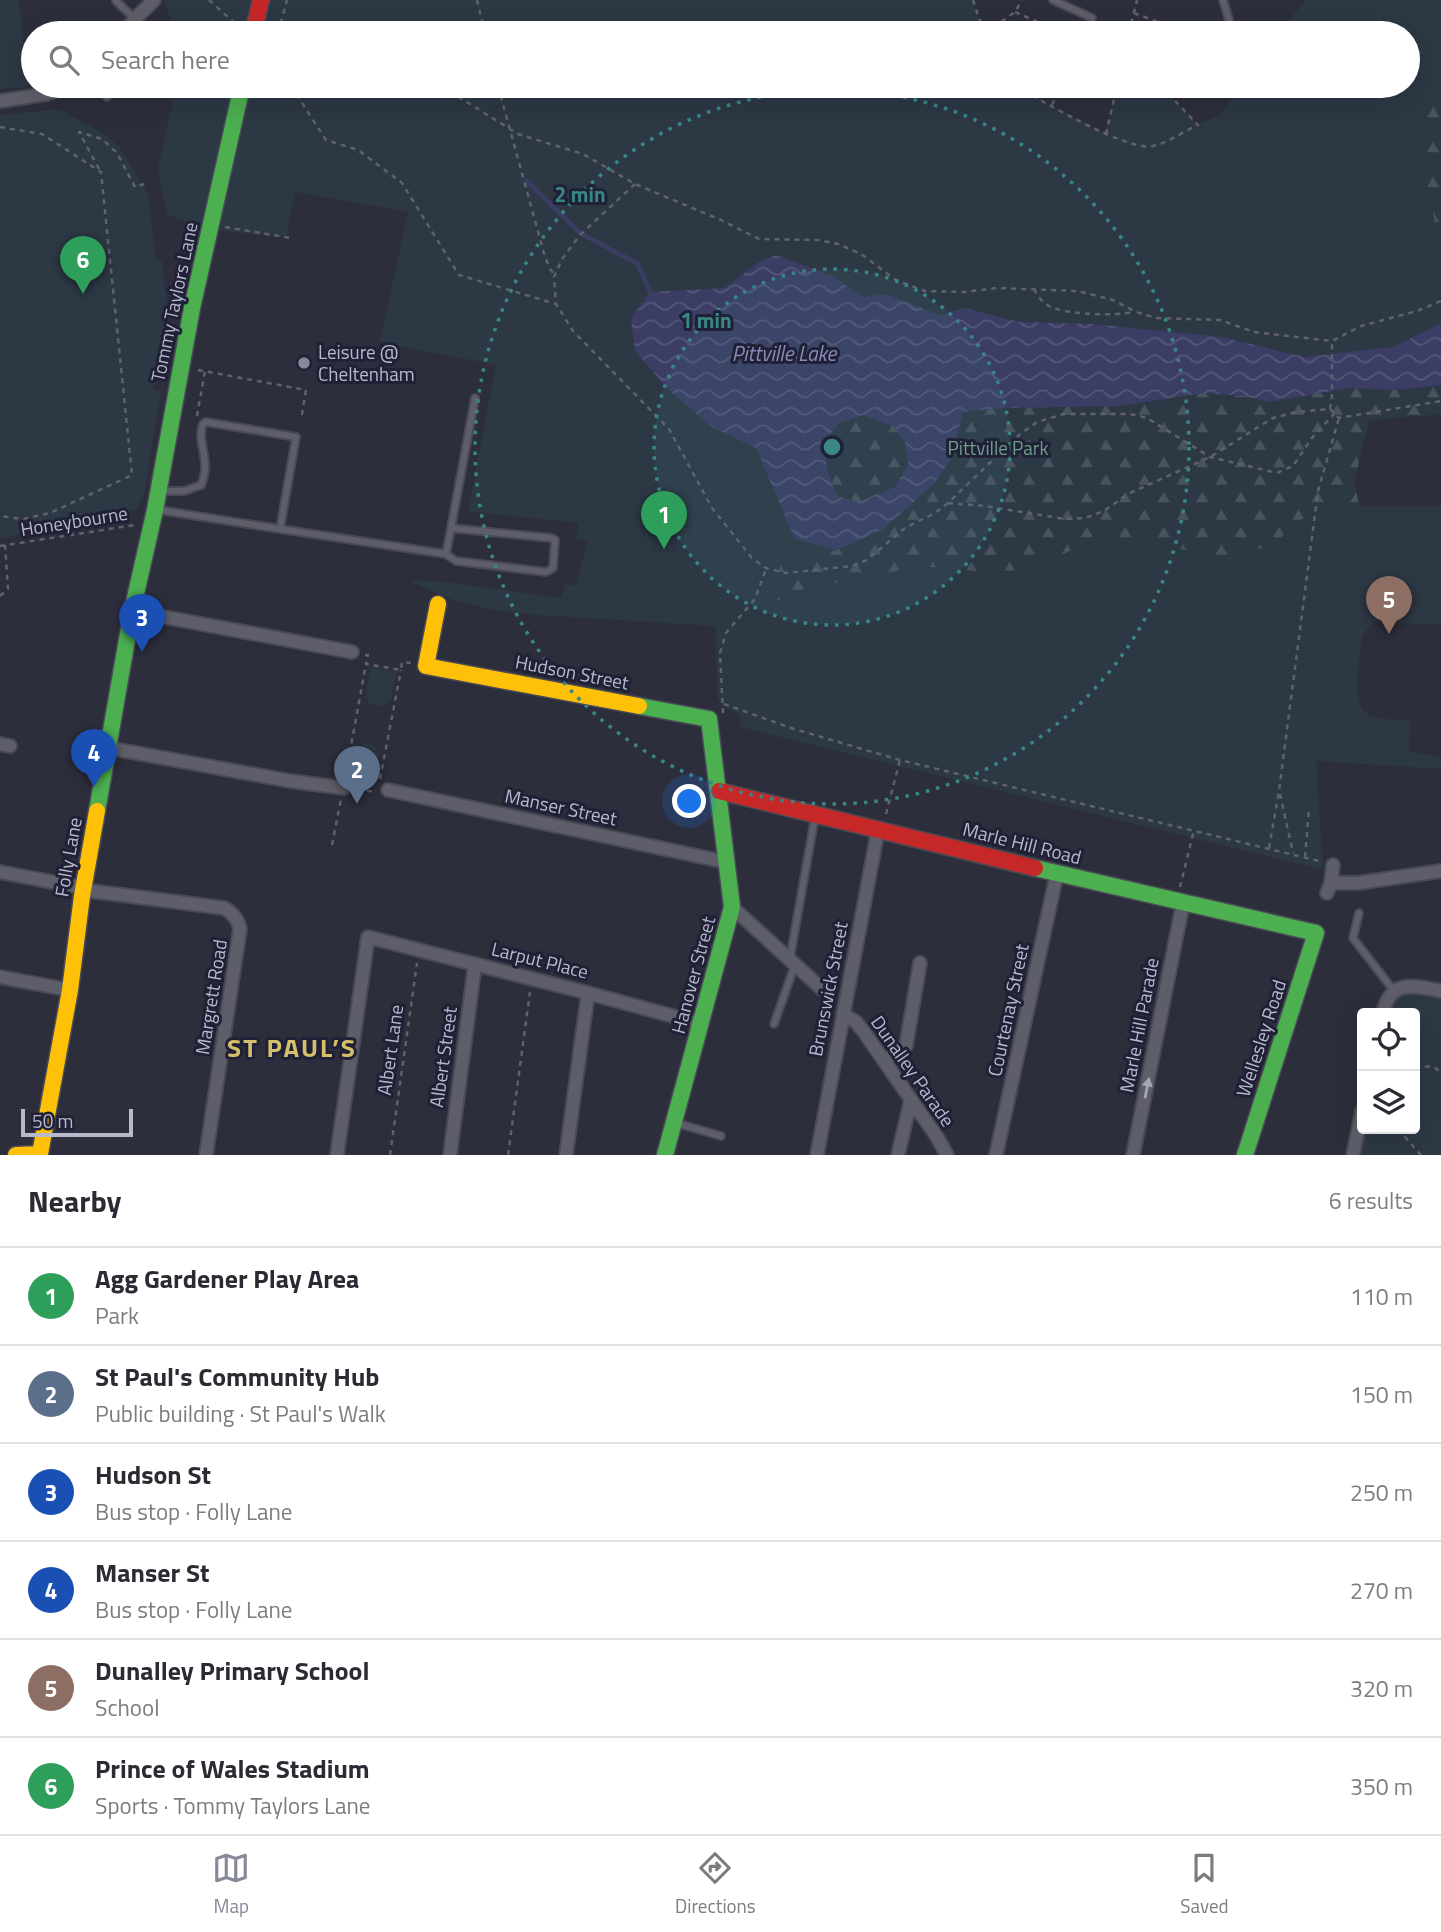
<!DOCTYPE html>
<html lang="en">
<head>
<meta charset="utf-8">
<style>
  :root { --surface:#fff; --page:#f7f7f7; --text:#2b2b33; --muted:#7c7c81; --line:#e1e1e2; --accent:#878899 }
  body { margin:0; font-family:"Titillium Web",sans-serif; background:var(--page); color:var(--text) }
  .controls { position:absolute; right:21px; bottom:21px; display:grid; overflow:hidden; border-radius:7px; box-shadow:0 7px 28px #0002 }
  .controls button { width:63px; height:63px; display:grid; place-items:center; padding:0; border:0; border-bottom:2px solid var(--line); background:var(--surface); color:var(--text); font:35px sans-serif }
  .scale { position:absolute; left:21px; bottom:18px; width:112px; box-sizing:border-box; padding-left:7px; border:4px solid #b8b9cb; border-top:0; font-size:19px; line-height:24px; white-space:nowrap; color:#b8b9cb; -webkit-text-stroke:5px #202137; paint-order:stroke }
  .you { position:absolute; left:690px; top:802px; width:24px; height:24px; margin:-18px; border:5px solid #fff; border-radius:50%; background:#1a73e8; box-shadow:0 0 0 10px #1a73e833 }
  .badge { display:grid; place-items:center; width:46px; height:46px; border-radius:50%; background:var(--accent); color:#fff; font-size:23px; font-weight:700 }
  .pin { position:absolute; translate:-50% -58px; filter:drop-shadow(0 2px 4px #0008) }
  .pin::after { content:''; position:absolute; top:37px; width:24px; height:21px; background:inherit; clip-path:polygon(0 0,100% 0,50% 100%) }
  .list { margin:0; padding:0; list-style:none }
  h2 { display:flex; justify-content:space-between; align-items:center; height:91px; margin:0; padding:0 28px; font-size:30px }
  h2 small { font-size:23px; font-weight:400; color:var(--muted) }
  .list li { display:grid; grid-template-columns:46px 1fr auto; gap:21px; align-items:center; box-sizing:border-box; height:98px; padding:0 28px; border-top:2px solid var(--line) }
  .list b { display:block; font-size:26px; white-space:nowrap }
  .list p { margin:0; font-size:23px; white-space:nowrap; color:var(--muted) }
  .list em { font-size:23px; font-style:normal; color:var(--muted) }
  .icon { flex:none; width:38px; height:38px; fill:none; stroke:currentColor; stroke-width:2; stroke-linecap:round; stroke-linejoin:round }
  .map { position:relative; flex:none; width:1441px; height:1155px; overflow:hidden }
  .search { position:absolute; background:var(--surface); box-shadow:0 7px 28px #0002; left:21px; right:21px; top:21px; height:77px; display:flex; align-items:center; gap:18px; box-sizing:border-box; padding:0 24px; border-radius:38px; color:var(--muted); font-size:26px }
  .sheet { height:679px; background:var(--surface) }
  nav { display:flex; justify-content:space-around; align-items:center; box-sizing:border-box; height:98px; border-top:2px solid var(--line); background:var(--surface); font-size:19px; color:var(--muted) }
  nav a { display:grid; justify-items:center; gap:4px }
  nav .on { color:var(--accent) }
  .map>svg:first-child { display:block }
</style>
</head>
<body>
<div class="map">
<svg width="1441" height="1155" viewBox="0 0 1441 1155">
  <defs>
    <pattern id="forest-firs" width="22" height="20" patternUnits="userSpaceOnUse" patternTransform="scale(1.75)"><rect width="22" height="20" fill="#2d3845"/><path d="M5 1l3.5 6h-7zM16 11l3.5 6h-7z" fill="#49535e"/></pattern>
    <pattern id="water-waves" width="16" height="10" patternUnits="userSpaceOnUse" patternTransform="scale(1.75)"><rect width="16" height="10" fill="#3b3d64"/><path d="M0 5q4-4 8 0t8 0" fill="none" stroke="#555779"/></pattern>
  </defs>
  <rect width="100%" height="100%" fill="#2d2e3c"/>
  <path fill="#2d3845" d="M 0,0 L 19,0 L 28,87 L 0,89 Z
    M 165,0 L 973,0 L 984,33 L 174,33 Z
    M 1306,0 L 1441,0 L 1441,414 L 1369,420 L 1356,474 L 1355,486 L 1360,506 L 1441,506 L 1441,625 L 1381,622 L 1370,625 L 1362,636 C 1360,654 1349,708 1371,716 C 1382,720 1398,719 1410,721 L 1409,752 L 1441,757 L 1441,769 L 1316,761 L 1323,870 L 740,727 L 741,717 L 722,706 L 718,699 L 715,626 L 538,615 L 494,610 L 453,600 L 412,582 L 412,580 L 445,582 L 561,598 L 565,584 L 576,586 L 587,542 L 576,539 L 579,523 L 468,511 L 496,365 L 380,342 L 408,212 L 295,192 L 286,237 L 219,231 L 167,215 L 158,170 L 176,86 L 1015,86 L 1105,133 L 1117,86 L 1161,86 L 1198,125 L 1219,115 L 1242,86 L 1408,86 L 1408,33 L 1278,33 Z
    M 59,109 L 106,135 L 119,147 L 148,193 L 156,261 L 162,261 L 169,327 L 163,328 L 164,336 L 160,343 L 154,390 L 161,391 L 144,494 L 137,508 L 129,512 L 0,539 L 0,115 Z
    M 371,667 L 397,672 L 391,700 L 381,707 L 369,703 L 366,691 Z
    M 365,743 C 384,746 380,760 377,775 L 351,770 L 355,750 Z
    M 1394,991 L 1441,991 L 1441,1155 L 1353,1155 L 1362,1129 L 1415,1129 L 1415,1013 L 1383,1013 Z"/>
  <path fill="url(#forest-firs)" d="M 1438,85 L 1441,85 L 1441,252 L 1429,194 L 1419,106 L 1430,91 Z
    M 1441,385 L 1441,414 L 1369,420 L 1356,474 L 1355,486 L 1359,506 L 1313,510 L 1272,545 L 1228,557 L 1119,539 L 1090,541 L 1032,569 L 989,572 L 921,566 L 839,582 L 774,601 L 774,582 L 782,563 L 837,550 L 959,423 L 962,412 L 1003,408 L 1120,406 L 1202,393 L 1244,396 L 1268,402 L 1350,388 L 1396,390 Z
    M 863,415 L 893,425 L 905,442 L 908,464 L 895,487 L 857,502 L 838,496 L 827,468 L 825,441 L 838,424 Z"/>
  <path fill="url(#water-waves)" fill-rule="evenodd" d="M 776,255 L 833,276 L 862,297 L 885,294 L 941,315 L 964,308 L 1019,322 L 1091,324 L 1222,337 L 1304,357 L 1393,347 L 1441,323 L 1441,385 L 1396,390 L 1350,388 L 1268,402 L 1244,396 L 1202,393 L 1120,406 L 1003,408 L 963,412 L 951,459 L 935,483 L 882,530 L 837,550 L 795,539 L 756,448 L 710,426 L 666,387 L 635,351 L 631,318 L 650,292 L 725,288 L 759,262 ZM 863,415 L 893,426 L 905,442 L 908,464 L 895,487 L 857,502 L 838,496 L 827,469 L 825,441 L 838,424 Z"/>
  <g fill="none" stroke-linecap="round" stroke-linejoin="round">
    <path stroke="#3b3d64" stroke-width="4.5" d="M 527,181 L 580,233 L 638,264 L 650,292"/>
    <defs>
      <path id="lane" d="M 1053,0 L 1092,18
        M 1223,0 L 1233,33
        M 116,1 L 135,19
        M 99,86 L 107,97
        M 159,510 L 280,529 L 296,437 L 206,422 L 203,424 C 196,443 212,460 201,485 L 184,491 L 160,491
        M 451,528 L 475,398
        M 280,529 L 446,554 L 456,561 L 546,572 L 553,568 L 555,540 L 551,538 L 451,528 L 446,554
        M 1359,913 L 1353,938 L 1394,991
        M 790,958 L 815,817
        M 774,1024 L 795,965
        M 676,1123 L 721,1136"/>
      <path id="street" d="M 124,33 L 135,19 L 154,0
        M 0,101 L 47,94 L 69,86
        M 132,611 L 352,652
        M 0,744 L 10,746
        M 109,748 L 290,781 L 344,788
        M 388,790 L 726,862
        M 0,872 L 84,888
        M 1331,883 L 1358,883 L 1441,871
        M 83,890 L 224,908 C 233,913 238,919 240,929 L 206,1155
        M 1327,893 L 1331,883 L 1333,865
        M 732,907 L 822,989
        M 0,977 L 70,990
        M 1383,1013 C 1391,978 1414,986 1441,991
        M 843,1014 L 856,1022 L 864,1032 L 937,1137 L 947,1155
        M 884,1061 L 906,1046 L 920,963
        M 337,1155 L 368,937 L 588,993 L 702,1024
        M 450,1155 L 475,964
        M 566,1155 L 588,993
        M 817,1155 L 878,830
        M 898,1155 L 911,1099
        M 996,1155 L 1057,873
        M 1133,1155 L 1183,903
        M 1353,1155 L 1362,1111"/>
      <path id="fast" d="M 639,706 L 709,719 L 732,907 L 665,1155
        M 97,811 L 132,611 L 155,510 L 192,308 L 242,86
        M 1035,868 L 1316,933 L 1245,1155"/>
      <path id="slow" d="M 438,604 L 426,666 L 639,706
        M 16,1155 L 40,1154 L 70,990 L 82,896 L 97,811"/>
      <path id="jam" d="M 253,33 L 261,0
        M 719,791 L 1035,868"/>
    </defs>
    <use href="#lane" stroke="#494a55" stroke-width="10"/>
    <use href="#street" stroke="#494a55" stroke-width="16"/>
    <use href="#fast" stroke="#494a55" stroke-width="19"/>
    <use href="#slow" stroke="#494a55" stroke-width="19"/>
    <use href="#jam" stroke="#494a55" stroke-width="19"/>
    <path stroke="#60616b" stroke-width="2.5" stroke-dasharray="5 5" stroke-linecap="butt" d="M 209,0 L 238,26
      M 477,0 L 485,33
      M 973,0 L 984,33
      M 1015,12 L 1063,33
      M 1134,13 L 1188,33
      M 1090,30 L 1098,33
      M 278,33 L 287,0
      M 985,33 L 1015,12 L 1022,0
      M 1118,33 L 1130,30
      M 1129,33 L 1137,0
      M 291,86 L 326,140 L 358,150 L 402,183 L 459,275 L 556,304
      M 441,86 L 518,134 L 583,154 L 635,184 L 721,220 L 759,239 L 818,240 L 838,244 L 861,254 L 896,280 L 925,291 L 964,292 L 997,288 L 1078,291 L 1113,300 L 1136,312 L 1156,318 L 1220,320 L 1254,332 L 1332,341 L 1361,326 L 1417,311 L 1441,301
      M 498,86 L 545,257 L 550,269 L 555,275
      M 1015,86 C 1041,100 1127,152 1153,146 C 1168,143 1184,131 1198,125 L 1161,86
      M 1052,105 L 1061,86
      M 0,127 L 42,134 L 101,172 L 132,475 L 50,513 L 23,519 L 0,516
      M 1106,134 L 1117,86
      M 99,169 L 79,132 L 102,139 L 117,153 L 135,187 L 144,184
      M 635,184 L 580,235 L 562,259 L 554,277 L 556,304 L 573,331 L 669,429 L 712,508 L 752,558 L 766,568 L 786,573 L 852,566 L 867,560 L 905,528 L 935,513 L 948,503 L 1019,435 L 1037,422 L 1064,414 L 1130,414 L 1147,418 L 1210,457 L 1277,473 L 1293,466 L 1311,439 L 1334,414
      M 225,227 L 291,238
      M 1034,289 C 1038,297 1042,302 1049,306 C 1067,315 1114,316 1134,312
      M 198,370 L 306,390 L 302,414 L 304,414
      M 1330,409 L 1332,396 L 1332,341
      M 197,416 L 205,371
      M 948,503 L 985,506 L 1065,519 L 1085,518 L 1104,511 L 1128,494 L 1210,457 L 1273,418 L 1296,412 L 1330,409 L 1339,418 L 1441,401
      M 0,546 L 135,525
      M 0,596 L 8,589 L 5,545
      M 365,655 L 368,655 L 366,664 L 401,670 L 402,662 L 411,663
      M 724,704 L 794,729 L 900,760 L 1319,861
      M 723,713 L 720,653 L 726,633 L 755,599 L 766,569
      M 346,773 L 366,664
      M 346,776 L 346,773 L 380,779 L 380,781
      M 380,779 L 401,670
      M 357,789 L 375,792
      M 1280,794 L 1293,853
      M 886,814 L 900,760
      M 332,845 L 341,799
      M 1269,848 L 1279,791 L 1318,491 L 1339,418
      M 1305,857 L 1309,810
      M 1180,887 L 1194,830
      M 1415,1068 L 1432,1066 L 1441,1072
      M 1398,1129 L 1421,1155
      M 390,1155 L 417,963
      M 508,1155 L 530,992"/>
    <use href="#lane" stroke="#5d5e69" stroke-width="6"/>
    <use href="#street" stroke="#5d5e69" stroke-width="12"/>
    <use href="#fast" stroke="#4caf50" stroke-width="16"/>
    <use href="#slow" stroke="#ffc107" stroke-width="16"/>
    <use href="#jam" stroke="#c62828" stroke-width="16"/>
  </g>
  <defs><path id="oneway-solid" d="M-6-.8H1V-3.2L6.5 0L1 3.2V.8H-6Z" transform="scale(1.75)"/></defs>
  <use fill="#a6a7b7" href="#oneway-solid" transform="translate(1147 1088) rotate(-79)"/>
  <circle cx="832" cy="447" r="178" fill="#398785" fill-opacity=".12"/>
  <g fill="none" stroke="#398785" stroke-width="3.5" stroke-dasharray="3.5 7">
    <circle cx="832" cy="447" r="178"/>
    <circle cx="832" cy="447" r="357"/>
  </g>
  <circle fill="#878899" stroke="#202137" stroke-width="2.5" cx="304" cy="363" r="7"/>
  <g text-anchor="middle" stroke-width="6" stroke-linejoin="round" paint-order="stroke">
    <g font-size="19" fill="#b8b9cb" stroke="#202137">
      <text transform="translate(174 302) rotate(-78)" y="7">Tommy Taylors Lane</text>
      <text transform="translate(74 521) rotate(-9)" y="7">Honeybourne</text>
      <text transform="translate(572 672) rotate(11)" y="7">Hudson Street</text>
      <text transform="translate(561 807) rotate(12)" y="7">Manser Street</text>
      <text transform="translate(1022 843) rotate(14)" y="7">Marle Hill Road</text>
      <text transform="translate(68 857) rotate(-80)" y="7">Folly Lane</text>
      <text transform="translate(540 960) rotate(14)" y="7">Larput Place</text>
      <text transform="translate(693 975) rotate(-75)" y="7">Hanover Street</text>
      <text transform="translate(828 989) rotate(-79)" y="7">Brunswick Street</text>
      <text transform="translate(211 997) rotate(-81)" y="7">Margrett Road</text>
      <text transform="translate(1008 1010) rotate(-78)" y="7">Courtenay Street</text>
      <text transform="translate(1139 1025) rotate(-79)" y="7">Marle Hill Parade</text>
      <text transform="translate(1261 1038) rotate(-72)" y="7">Wellesley Road</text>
      <text transform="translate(390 1050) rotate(-82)" y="7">Albert Lane</text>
      <text transform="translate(443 1057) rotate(-82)" y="7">Albert Street</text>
      <text transform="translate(913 1071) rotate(55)" y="7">Dunalley Parade</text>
    </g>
    <g font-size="19" fill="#b8b9cb" stroke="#202137" text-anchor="start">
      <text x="318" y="359">Leisure @<tspan x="318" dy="22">Cheltenham</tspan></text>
    </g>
    <g font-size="19" fill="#709c8a" stroke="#202137">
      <text x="998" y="455">Pittville Park</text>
    </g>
    <g font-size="21" font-style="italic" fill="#888bb6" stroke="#202137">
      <text x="784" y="361">Pittville Lake</text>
    </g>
    <g font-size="26" font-weight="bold" letter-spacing="2" fill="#d4bf6b" stroke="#202137">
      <text x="292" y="1057">ST PAUL’S</text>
    </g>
  </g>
  <circle cx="832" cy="447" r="10" fill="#398785" stroke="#202137" stroke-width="3.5"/>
  <g font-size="21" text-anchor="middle" font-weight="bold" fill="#398785" stroke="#202137" stroke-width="6" stroke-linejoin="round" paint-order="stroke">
    <text x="580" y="202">2 min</text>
    <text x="706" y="328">1 min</text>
  </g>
</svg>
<div class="controls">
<button><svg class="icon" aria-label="locate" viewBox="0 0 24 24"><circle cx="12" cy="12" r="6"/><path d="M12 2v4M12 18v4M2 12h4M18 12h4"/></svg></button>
<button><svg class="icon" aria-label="layers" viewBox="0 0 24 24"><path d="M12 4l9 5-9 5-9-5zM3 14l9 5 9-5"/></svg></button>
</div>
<div class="scale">50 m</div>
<div class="you"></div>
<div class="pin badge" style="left:664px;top:549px;background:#2e9e5b">1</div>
<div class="pin badge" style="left:357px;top:804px;background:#5c6f8a">2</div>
<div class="pin badge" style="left:142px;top:652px;background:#1a4fb4">3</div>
<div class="pin badge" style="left:94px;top:787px;background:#1a4fb4">4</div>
<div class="pin badge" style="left:1389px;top:634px;background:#8d6e63">5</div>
<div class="pin badge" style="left:83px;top:294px;background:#2e9e5b">6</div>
<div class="search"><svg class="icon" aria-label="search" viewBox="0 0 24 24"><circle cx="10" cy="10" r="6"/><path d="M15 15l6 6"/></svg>Search here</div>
</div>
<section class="sheet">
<h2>Nearby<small>6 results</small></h2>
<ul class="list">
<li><span class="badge" style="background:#2e9e5b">1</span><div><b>Agg Gardener Play Area</b><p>Park</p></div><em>110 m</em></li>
<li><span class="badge" style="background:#5c6f8a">2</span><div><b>St Paul's Community Hub</b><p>Public building · St Paul's Walk</p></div><em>150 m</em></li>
<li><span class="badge" style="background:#1a4fb4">3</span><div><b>Hudson St</b><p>Bus stop · Folly Lane</p></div><em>250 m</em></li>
<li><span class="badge" style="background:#1a4fb4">4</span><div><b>Manser St</b><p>Bus stop · Folly Lane</p></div><em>270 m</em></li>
<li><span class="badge" style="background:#8d6e63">5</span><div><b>Dunalley Primary School</b><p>School</p></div><em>320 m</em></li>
<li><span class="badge" style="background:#2e9e5b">6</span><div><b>Prince of Wales Stadium</b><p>Sports · Tommy Taylors Lane</p></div><em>350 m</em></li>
</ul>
</section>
<nav>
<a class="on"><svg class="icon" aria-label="map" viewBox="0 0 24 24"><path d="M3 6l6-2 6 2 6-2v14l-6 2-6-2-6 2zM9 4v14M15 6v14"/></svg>Map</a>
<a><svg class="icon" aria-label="directions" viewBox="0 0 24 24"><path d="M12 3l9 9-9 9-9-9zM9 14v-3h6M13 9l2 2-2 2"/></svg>Directions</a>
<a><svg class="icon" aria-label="saved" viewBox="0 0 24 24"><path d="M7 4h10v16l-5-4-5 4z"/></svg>Saved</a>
</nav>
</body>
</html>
